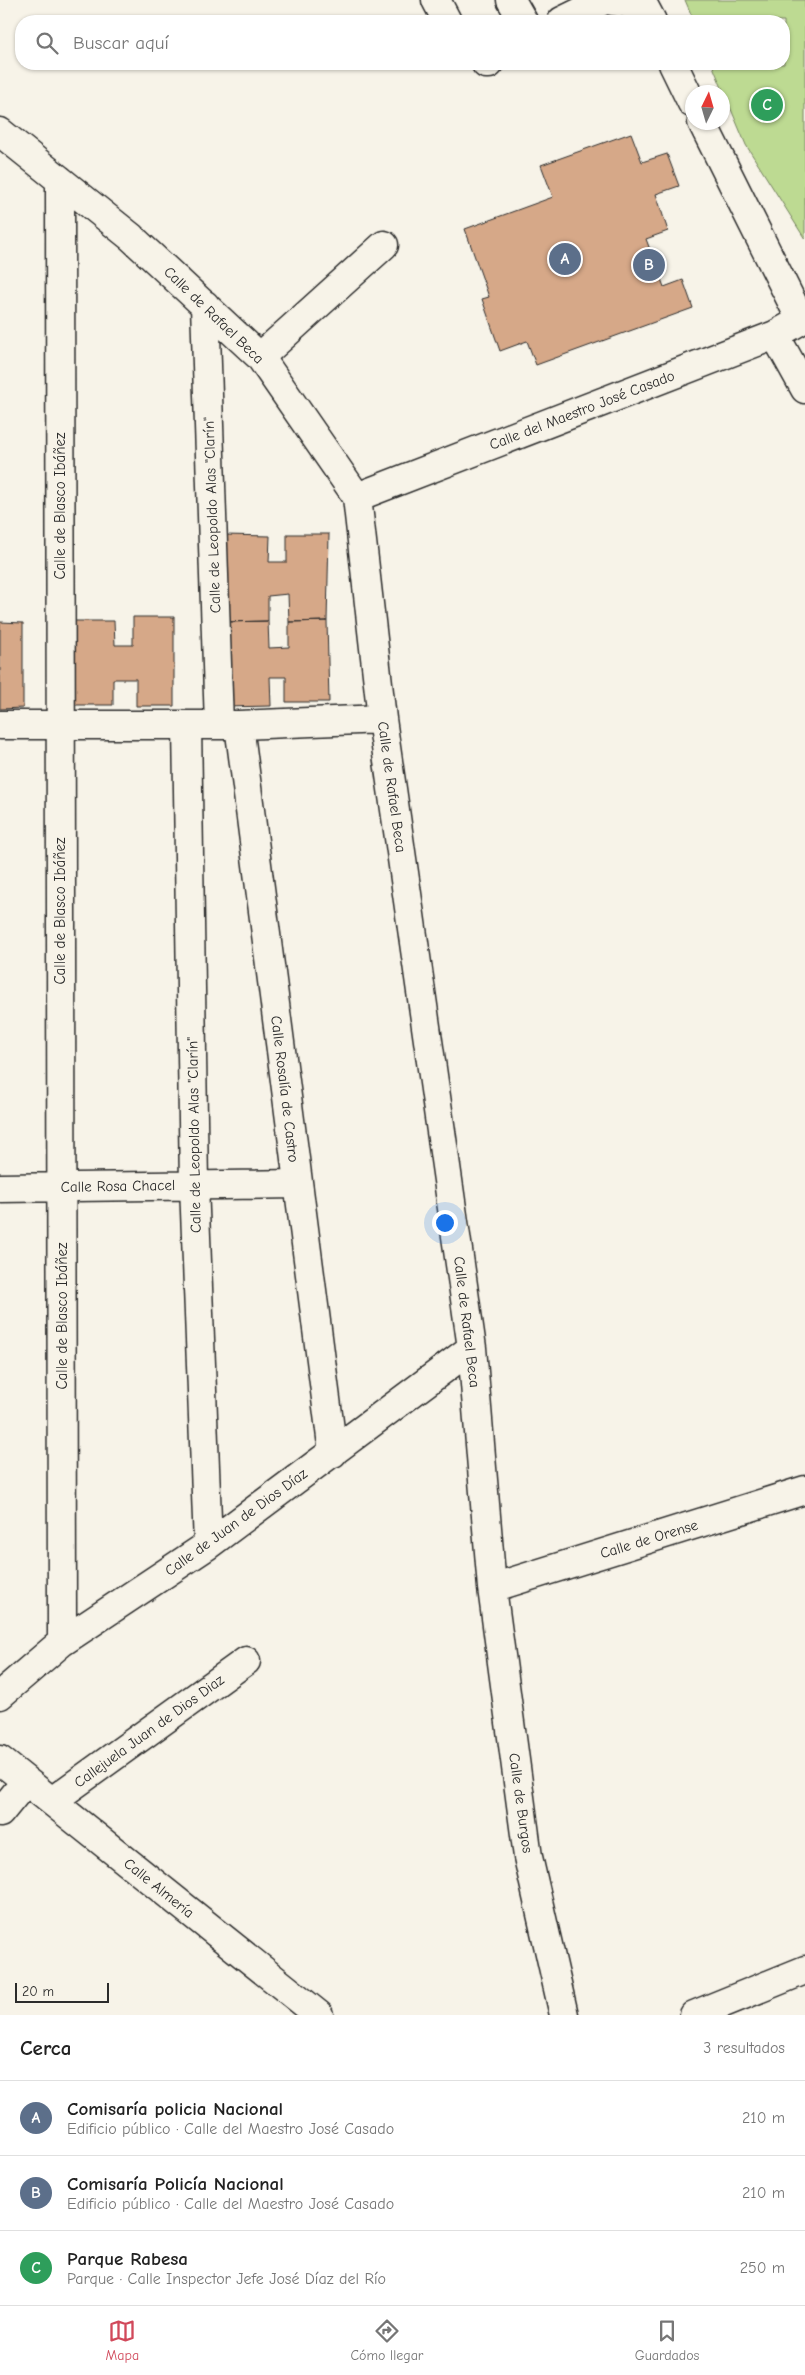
<!DOCTYPE html>
<html lang="es">
<head>
<meta charset="utf-8">
<style>
  :root { --surface:#fff; --page:#f6f6f6; --text:#222; --muted:#767676; --line:#e0e0e0; --accent:#d1495b }
  body { margin:0; font-family:"Comic Neue",sans-serif; background:var(--page); color:var(--text) }
  .compass { position:absolute; left:685px; top:85px; width:45px; height:45px; border-radius:50%; background:var(--surface); box-shadow:0 1px 4px #0004; rotate:5deg }
  .scale { position:absolute; left:15px; bottom:12px; width:94px; box-sizing:border-box; padding-left:5px; border:2px solid #2b2b2b; border-top:0; font-size:14px; line-height:18px; white-space:nowrap; color:#2b2b2b; -webkit-text-stroke:4px #f7f3e8; paint-order:stroke }
  .you { position:absolute; left:444px; top:1222px; width:18px; height:18px; margin:-12px; border:4px solid #fff; border-radius:50%; background:#1a73e8; box-shadow:0 0 0 8px #1a73e833 }
  .badge { display:grid; place-items:center; width:32px; height:32px; border-radius:50%; background:var(--accent); color:#fff; font-size:16px; font-weight:700 }
  .pin { position:absolute; translate:-50% -50%; border:2px solid #fff; box-shadow:0 1px 5px #0006 }
  .list { margin:0; padding:0; list-style:none }
  h2 { display:flex; justify-content:space-between; align-items:center; height:65px; margin:0; padding:0 20px; font-size:21px }
  h2 small { font-size:16px; font-weight:400; color:var(--muted) }
  .list li { display:grid; grid-template-columns:32px 1fr auto; gap:15px; align-items:center; box-sizing:border-box; height:75px; padding:0 20px; border-top:1px solid var(--line) }
  .list b { display:block; font-size:19px; white-space:nowrap }
  .list p { margin:0; font-size:16px; white-space:nowrap; color:var(--muted) }
  .list em { font-size:16px; font-style:normal; color:var(--muted) }
  .icon { flex:none; width:28px; height:28px; fill:none; stroke:currentColor; stroke-width:2; stroke-linecap:round; stroke-linejoin:round }
  .map { position:relative; flex:none; width:805px; height:2015px; overflow:hidden }
  .search { position:absolute; background:var(--surface); box-shadow:0 1px 4px #0004; left:15px; right:15px; top:15px; height:55px; display:flex; align-items:center; gap:12px; box-sizing:border-box; padding:0 18px; border-radius:20px; color:var(--muted); font-size:19px }
  .sheet { height:290px; background:var(--surface) }
  nav { display:flex; justify-content:space-around; align-items:center; box-sizing:border-box; height:70px; border-top:1px solid var(--line); background:var(--surface); font-size:14px; color:var(--muted) }
  nav a { display:grid; justify-items:center; gap:2px }
  nav .on { color:var(--accent) }
  .map>svg:first-child { display:block }
</style>
</head>
<body>
<div class="map">
<svg width="805" height="2015" viewBox="0 0 805 2015">
  <rect width="100%" height="100%" fill="#f7f3e8"/>
  <filter id="ink" filterUnits="userSpaceOnUse"><feTurbulence type="fractalNoise" baseFrequency=".02" numOctaves="2"/><feDisplacementMap in="SourceGraphic" scale="10" xChannelSelector="R" yChannelSelector="G"/><feConvolveMatrix kernelMatrix="1 2 1 2 8 2 1 2 1" color-interpolation-filters="sRGB"/></filter>
  <g filter="url(#ink)">
    <path fill="#bdda92" stroke="#74825e" d="M 685,0 L 805,0 L 805,239 L 746,145 L 712,64 L 784,64 L 784,21 L 694,21 Z"/>
    <path fill="#d6a888" stroke="#2b2b2b" d="M 631,133 L 642,162 L 667,154 L 679,186 L 656,194 L 668,231 L 646,239 L 664,287 L 683,280 L 693,308 L 536,365 L 527,341 L 500,351 L 482,299 L 489,297 L 465,229 L 553,197 L 541,165 Z
      M 287,534 L 329,534 L 327,621 L 289,622 L 288,594 L 268,596 L 268,621 L 224,622 L 225,535 L 270,536 L 269,562 L 287,562 Z
      M 133,617 L 174,617 L 174,706 L 136,706 L 136,679 L 113,679 L 113,705 L 73,705 L 72,621 L 114,621 L 115,645 L 133,645 Z
      M 268,621 L 269,648 L 289,647 L 289,622 L 327,621 L 329,702 L 286,702 L 286,677 L 270,677 L 271,706 L 225,707 L 224,622 Z
      M 0,622 L 23,623 L 23,708 L 0,709 Z"/>
    <g fill="none" stroke-linecap="round" stroke-linejoin="round">
      <defs>
        <path id="minor" d="M 436,0 L 447,21
          M 511,0 L 523,21
          M 562,21 L 605,0 L 644,6 L 652,21
          M 486,64 L 489,64
          M 673,64 L 692,103
          M 702,122 L 801,320
          M 0,132 L 131,237 L 260,357 L 357,497 L 382,719 L 472,1348 L 492,1588 L 528,1857 L 564,2015
          M 60,180 L 62,1642
          M 205,305 L 219,725
          M 775,335 L 805,389
          M 260,357 L 384,245
          M 357,497 L 775,335 L 805,318
          M 0,725 L 239,725 L 382,719
          M 187,725 L 194,1185 L 208,1545
          M 239,725 L 333,1453
          M 0,1188 L 297,1184
          M 492,1588 L 805,1490
          M 0,1695 L 62,1642 L 208,1545 L 472,1348
          M 0,1760 L 319,2015
          M 52,1801 L 246,1661
          M 0,1813 L 26,1781
          M 694,2015 L 805,1970"/>
      </defs>
      <use href="#minor" stroke="#2b2b2b" stroke-width="31"/>
      <use href="#minor" stroke="#f7f3e8" stroke-width="28"/>
    </g>
  </g>
  <g text-anchor="middle" stroke-width="5" stroke-linejoin="round" paint-order="stroke">
    <g font-size="15" fill="#2b2b2b" stroke="#f7f3e8">
      <text transform="translate(214 315) rotate(44)" y="5">Calle de Rafael Beca</text>
      <text transform="translate(582 410) rotate(-21)" y="5">Calle del Maestro José Casado</text>
      <text transform="translate(60 506) rotate(-90)" y="5">Calle de Blasco Ibáñez</text>
      <text transform="translate(212 515) rotate(-92)" y="5">Calle de Leopoldo Alas "Clarín"</text>
      <text transform="translate(392 787) rotate(82)" y="5">Calle de Rafael Beca</text>
      <text transform="translate(60 911) rotate(-90)" y="5">Calle de Blasco Ibáñez</text>
      <text transform="translate(285 1089) rotate(83)" y="5">Calle Rosalía de Castro</text>
      <text transform="translate(194 1135) rotate(-91)" y="5">Calle de Leopoldo Alas "Clarín"</text>
      <text transform="translate(118 1186) rotate(-1)" y="5">Calle Rosa Chacel</text>
      <text transform="translate(62 1316) rotate(-90)" y="5">Calle de Blasco Ibáñez</text>
      <text transform="translate(467 1322) rotate(83)" y="5">Calle de Rafael Beca</text>
      <text transform="translate(236 1522) rotate(-36)" y="5">Calle de Juan de Dios Díaz</text>
      <text transform="translate(649 1539) rotate(-17)" y="5">Calle de Orense</text>
      <text transform="translate(149 1731) rotate(-36)" y="5">Callejuela Juan de Dios Diaz</text>
      <text transform="translate(521 1803) rotate(82)" y="5">Calle de Burgos</text>
      <text transform="translate(159 1888) rotate(39)" y="5">Calle Almería</text>
    </g>
  </g>
</svg>
<svg class="compass" viewBox="-18 -18 36 36"><path d="M0-13l5 13h-10z" fill="#e53935"/><path d="M0 13l5-13h-10z" fill="#767676"/></svg>
<div class="scale">20 m</div>
<div class="you"></div>
<div class="pin badge" style="left:565px;top:259px;background:#5c6f8a">A</div>
<div class="pin badge" style="left:649px;top:265px;background:#5c6f8a">B</div>
<div class="pin badge" style="left:767px;top:105px;background:#2e9e5b">C</div>
<div class="search"><svg class="icon" aria-label="search" viewBox="0 0 24 24"><circle cx="10" cy="10" r="6"/><path d="M15 15l6 6"/></svg>Buscar aquí</div>
</div>
<section class="sheet">
<h2>Cerca<small>3 resultados</small></h2>
<ul class="list">
<li><span class="badge" style="background:#5c6f8a">A</span><div><b>Comisaría policia Nacional</b><p>Edificio público · Calle del Maestro José Casado</p></div><em>210 m</em></li>
<li><span class="badge" style="background:#5c6f8a">B</span><div><b>Comisaría Policía Nacional</b><p>Edificio público · Calle del Maestro José Casado</p></div><em>210 m</em></li>
<li><span class="badge" style="background:#2e9e5b">C</span><div><b>Parque Rabesa</b><p>Parque · Calle Inspector Jefe José Díaz del Río</p></div><em>250 m</em></li>
</ul>
</section>
<nav>
<a class="on"><svg class="icon" aria-label="map" viewBox="0 0 24 24"><path d="M3 6l6-2 6 2 6-2v14l-6 2-6-2-6 2zM9 4v14M15 6v14"/></svg>Mapa</a>
<a><svg class="icon" aria-label="directions" viewBox="0 0 24 24"><path d="M12 3l9 9-9 9-9-9zM9 14v-3h6M13 9l2 2-2 2"/></svg>Cómo llegar</a>
<a><svg class="icon" aria-label="saved" viewBox="0 0 24 24"><path d="M7 4h10v16l-5-4-5 4z"/></svg>Guardados</a>
</nav>
</body>
</html>
